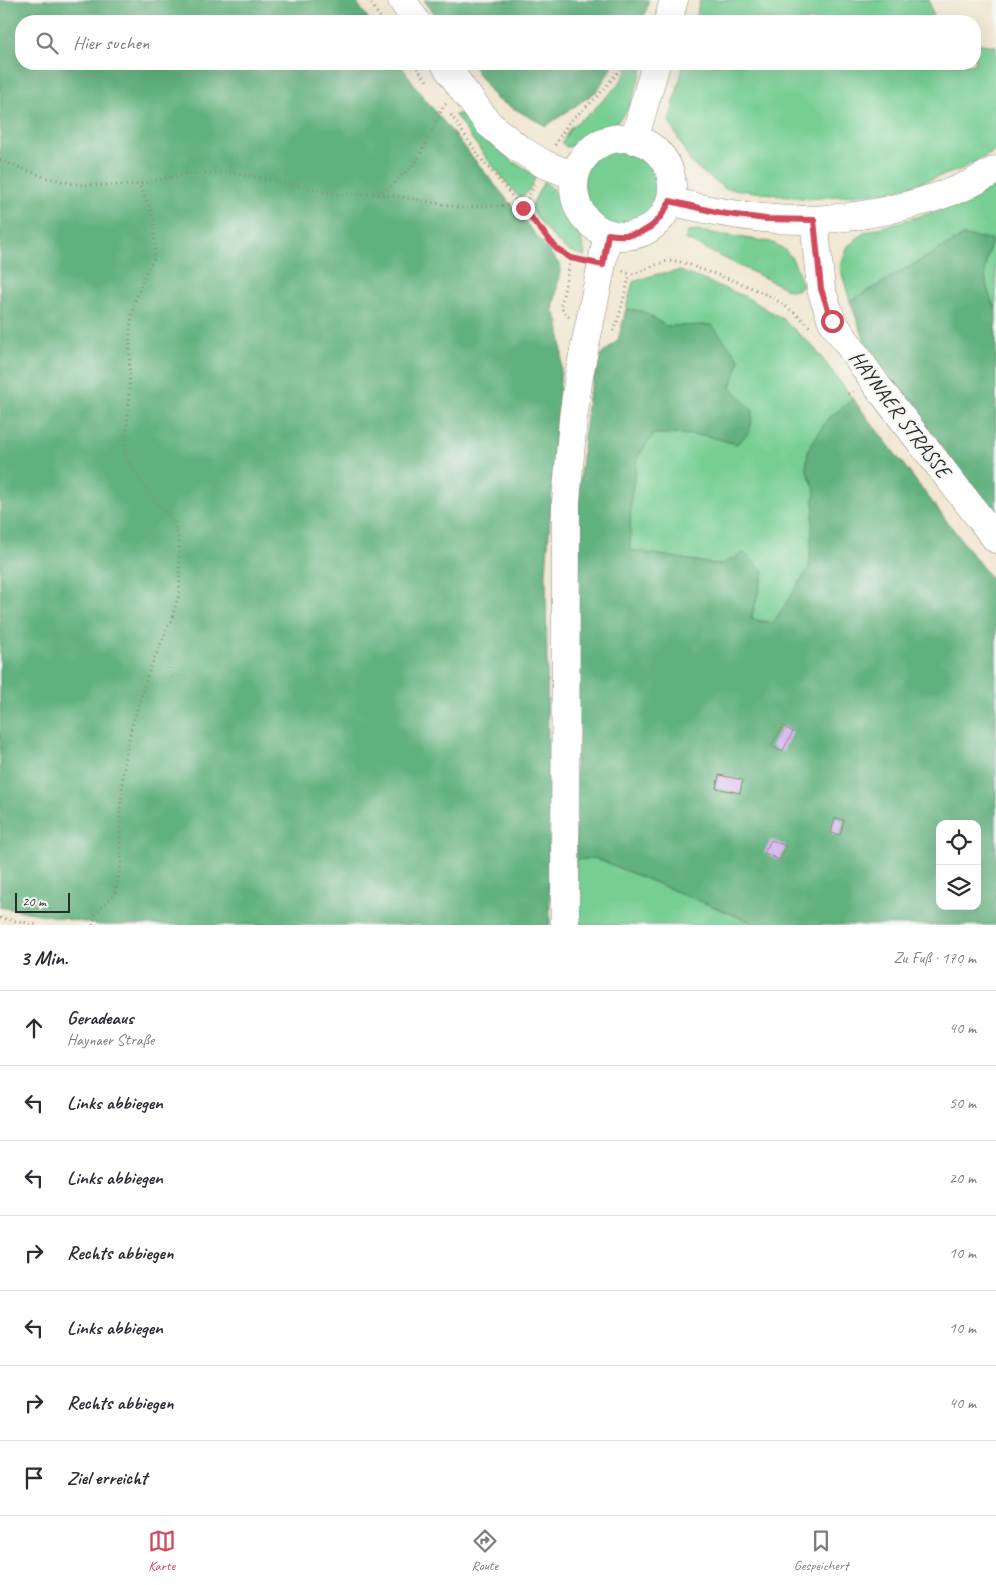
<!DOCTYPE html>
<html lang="de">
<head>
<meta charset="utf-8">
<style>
  :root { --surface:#fff; --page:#f2f2f3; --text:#2b2b33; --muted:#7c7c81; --line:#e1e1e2; --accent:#d1495b }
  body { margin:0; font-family:Caveat,sans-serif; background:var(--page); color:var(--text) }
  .controls { position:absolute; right:15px; bottom:15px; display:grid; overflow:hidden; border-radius:10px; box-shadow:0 5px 20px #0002 }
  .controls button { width:45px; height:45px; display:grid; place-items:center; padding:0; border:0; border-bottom:1px solid var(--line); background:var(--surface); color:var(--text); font:25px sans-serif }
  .scale { position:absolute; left:15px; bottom:12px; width:55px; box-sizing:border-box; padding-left:5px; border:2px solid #2b2b2b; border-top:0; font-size:14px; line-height:18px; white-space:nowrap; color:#2b2b2b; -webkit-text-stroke:4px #f6f6f2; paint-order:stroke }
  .stop { position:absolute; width:15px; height:15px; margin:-11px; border:4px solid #d1495b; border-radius:50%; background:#fff }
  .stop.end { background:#d1495b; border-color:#fff; box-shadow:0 1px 5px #0008 }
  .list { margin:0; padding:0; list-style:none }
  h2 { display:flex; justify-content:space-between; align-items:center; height:65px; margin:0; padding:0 20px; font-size:21px }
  h2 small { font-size:16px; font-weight:400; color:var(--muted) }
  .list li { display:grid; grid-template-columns:32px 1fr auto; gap:15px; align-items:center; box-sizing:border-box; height:75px; padding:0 20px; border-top:1px solid var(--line) }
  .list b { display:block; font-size:19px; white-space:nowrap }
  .list p { margin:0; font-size:16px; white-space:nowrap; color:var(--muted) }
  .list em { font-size:16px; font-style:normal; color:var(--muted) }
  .icon { flex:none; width:28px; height:28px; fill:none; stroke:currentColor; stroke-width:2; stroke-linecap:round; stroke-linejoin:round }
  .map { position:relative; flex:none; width:996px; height:925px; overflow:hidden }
  .search { position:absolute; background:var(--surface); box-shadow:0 5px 20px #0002; left:15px; right:15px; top:15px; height:55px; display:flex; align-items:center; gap:12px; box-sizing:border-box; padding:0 18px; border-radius:20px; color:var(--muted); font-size:19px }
  .sheet { height:590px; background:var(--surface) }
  nav { display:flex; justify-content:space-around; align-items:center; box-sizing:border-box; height:70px; border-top:1px solid var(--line); background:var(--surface); font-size:14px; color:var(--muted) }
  nav a { display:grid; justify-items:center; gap:2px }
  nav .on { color:var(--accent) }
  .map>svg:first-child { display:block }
</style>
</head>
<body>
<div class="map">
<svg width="996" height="925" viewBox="0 0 996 925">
  <rect width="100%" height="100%" fill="#f6f6f2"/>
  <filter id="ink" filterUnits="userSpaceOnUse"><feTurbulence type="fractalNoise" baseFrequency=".02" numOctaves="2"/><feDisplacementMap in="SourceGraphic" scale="10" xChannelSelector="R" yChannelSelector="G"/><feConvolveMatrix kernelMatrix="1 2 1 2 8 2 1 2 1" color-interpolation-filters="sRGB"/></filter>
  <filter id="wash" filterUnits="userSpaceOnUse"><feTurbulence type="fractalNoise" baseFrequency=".0096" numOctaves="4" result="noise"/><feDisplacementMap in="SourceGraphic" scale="20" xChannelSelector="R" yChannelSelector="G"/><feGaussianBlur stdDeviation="1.12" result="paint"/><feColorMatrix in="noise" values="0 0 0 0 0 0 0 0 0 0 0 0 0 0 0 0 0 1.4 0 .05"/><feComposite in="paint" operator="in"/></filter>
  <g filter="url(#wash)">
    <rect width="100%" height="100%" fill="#f1e7d1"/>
    <path fill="#76ce93" stroke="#507c5f" d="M 700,0 L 929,0 L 933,17 L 936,21 L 695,21 Z
      M 975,43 L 996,46 L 996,151 L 959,170 L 895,191 L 809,199 L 724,188 L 691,163 L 669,121 L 684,64 L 975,64 Z
      M 632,64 L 644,64 C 640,77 631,108 622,117 C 612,129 586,138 572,146 L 566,147 L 562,143 L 570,128 L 591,112 L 618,85 Z
      M 463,113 C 487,142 503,157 536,176 C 532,184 529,195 519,197 C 496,171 475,144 455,115 Z
      M584 184a42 42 0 1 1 84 0a42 42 0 1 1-84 0Z
      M 544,181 C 548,185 552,188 556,192 C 565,201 585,243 585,256 C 580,254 574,253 569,251 C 556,243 538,221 531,207 Z
      M 996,186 L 996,308 C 992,304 991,300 989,294 C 982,274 986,260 992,239 L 963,236 L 850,301 L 840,267 L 848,246 L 865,232 L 944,209 Z
      M 699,231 L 770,242 C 793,250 795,265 803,285 L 797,290 L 789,290 L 685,239 L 688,232 Z
      M 680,271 L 744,296 L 783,319 L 815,349 L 853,399 L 827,420 L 806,468 L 815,490 L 809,568 L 773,623 L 751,619 L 764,572 L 629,550 L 631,497 L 638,456 L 655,433 L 703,435 L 737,444 L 731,387 L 712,325 L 666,326 L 642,311 L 626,309 L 633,282 L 657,274 Z
      M 595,858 L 758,925 L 575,925 L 576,860 Z"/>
    <path fill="#60b17d" stroke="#466e54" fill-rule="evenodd" d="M 0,0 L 355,0 L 370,21 L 21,21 L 21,64 L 400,64 L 421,94 L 561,266 L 553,310 L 559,322 L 562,354 L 546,573 L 550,925 L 100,925 L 0,907 Z
      M 424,0 L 649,0 L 645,14 L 641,21 L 440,21 Z
      M 471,64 L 614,64 L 597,91 L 546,126 L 496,99 Z
      M 963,236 L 992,239 C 986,259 982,274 989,294 C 991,299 992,304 996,308 L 996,518 L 867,347 L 850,301 Z
      M 626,309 L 642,311 L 666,326 L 712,325 L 740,360 L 731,387 L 753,411 L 750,432 L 737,444 L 703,435 L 654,434 L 638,456 L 631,497 L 630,550 L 719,565 L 744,553 L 764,571 L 751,619 L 773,623 L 809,568 L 815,490 L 806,468 L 808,449 L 827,420 L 853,399 L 996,585 L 996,925 L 758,925 L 595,858 L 576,860 L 573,549 L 588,397 L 600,356 L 618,340 ZM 940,824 L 977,824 L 977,906 L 940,906 Z"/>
    <g id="blocks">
      <path fill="#d6aef1" d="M 783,726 L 793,732 L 782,752 L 771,746 Z
        M 719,775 L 743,780 L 740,793 L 716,788 Z
        M 835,818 L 844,820 L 840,835 L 831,833 Z
        M 771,840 L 786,846 L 780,860 L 764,853 Z"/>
    </g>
  </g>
  <g filter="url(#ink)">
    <use href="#blocks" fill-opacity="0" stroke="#8e897e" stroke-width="1"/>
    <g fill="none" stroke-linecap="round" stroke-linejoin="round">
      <defs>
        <path id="minor" d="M 402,0 L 416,21
          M 668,21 L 674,0
          M 445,64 L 463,90 L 489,124 L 518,148 L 544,164 L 575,176
          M574 187a49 49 0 1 1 98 0a49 49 0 1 1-98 0Z
          M 634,140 L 656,64
          M 670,201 C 701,209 732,215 764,218 C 829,225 898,212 959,189 C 971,184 984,176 996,170
          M 814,220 L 821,289 L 832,321 L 878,387 L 996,539
          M 565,925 L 566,502 L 573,419 L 579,375 L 608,234"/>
      </defs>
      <use href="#minor" stroke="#8e897e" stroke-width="29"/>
      <path stroke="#8e897e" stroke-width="3" stroke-dasharray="1 4" stroke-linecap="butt" d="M 368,0 L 383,21
        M 414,64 L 427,81
        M 451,115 L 481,159 L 557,249 L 571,258 L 581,260
        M 555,145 L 569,122 L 597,97 L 625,64
        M 0,160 L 47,178 L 81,185 L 135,185 L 181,175 L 226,172 L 261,178 L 335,194 L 363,194 L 387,190 L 417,161 L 444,105 L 447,103
        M 368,194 L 395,196 L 464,208 L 480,206 L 498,206 L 520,204
        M 523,208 L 535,184
        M 623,271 C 624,272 630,274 631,274 C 641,273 658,262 670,261 C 682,260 693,267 703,270 C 742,283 781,296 810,327
        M 569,317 L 563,311 L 561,305 L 571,258
        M 613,331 L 618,320 L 630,274
        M 848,394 L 855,390
        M 0,918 L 39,925
        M 93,925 L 95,915 L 115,892 L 121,864 L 120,813 L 124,763 L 131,729 L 149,671 L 172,618 L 180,591 L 179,541 L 174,522 L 153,498 L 126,459 L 125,443 L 129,406 L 130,327 L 134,304 L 145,274 L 155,257 L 154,219 L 139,184"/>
      <use href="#minor" stroke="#fff" stroke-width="28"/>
    </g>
  </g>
  <g fill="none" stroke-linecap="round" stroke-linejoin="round" filter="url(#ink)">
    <path stroke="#d1495b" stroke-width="6" d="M 523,208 L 557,249 L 571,258 L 603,265 L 608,234 C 639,239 656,230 670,201 L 720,213 L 766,219 L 814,220 L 821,289 L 832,321"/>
  </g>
  <g text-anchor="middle" stroke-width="4.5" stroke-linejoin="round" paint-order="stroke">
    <g font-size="21" fill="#2b2b2b" stroke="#f6f6f2">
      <text transform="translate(900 414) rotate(53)" y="7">HAYNAER STRASSE</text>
    </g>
  </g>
</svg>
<div class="controls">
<button><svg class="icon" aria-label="locate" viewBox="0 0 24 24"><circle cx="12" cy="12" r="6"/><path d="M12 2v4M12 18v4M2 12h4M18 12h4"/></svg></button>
<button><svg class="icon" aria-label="layers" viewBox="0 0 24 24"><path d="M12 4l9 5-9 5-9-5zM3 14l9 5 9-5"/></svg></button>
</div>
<div class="scale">20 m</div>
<div class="stop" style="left:832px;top:321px"></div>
<div class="stop end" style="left:523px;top:208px"></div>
<div class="search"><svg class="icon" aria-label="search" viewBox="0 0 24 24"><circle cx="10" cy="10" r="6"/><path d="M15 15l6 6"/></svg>Hier suchen</div>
</div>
<section class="sheet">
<h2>3 Min.<small>Zu Fuß · 170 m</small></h2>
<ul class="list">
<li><svg class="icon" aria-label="ahead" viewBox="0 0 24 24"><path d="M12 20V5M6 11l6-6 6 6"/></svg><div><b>Geradeaus</b><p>Haynaer Straße</p></div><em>40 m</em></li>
<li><svg class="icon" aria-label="left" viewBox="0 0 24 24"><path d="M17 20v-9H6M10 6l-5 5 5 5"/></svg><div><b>Links abbiegen</b></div><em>50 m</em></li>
<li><svg class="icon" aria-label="left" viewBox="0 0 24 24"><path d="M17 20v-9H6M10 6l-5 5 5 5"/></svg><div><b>Links abbiegen</b></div><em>20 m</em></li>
<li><svg class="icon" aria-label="right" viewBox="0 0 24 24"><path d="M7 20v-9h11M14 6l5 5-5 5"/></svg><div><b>Rechts abbiegen</b></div><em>10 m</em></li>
<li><svg class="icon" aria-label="left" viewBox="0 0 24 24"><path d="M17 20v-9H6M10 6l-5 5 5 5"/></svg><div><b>Links abbiegen</b></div><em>10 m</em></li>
<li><svg class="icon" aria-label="right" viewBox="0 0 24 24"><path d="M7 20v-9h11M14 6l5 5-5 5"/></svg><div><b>Rechts abbiegen</b></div><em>40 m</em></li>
<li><svg class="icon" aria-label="arrive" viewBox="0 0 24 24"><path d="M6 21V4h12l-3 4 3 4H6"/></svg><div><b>Ziel erreicht</b></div></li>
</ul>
</section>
<nav>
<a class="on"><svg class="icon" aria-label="map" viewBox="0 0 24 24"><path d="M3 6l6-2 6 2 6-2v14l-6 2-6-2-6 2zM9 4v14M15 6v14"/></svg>Karte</a>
<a><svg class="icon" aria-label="directions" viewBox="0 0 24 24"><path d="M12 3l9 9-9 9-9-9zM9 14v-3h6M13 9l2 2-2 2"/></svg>Route</a>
<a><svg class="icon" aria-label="saved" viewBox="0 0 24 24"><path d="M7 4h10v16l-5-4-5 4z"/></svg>Gespeichert</a>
</nav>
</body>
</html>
